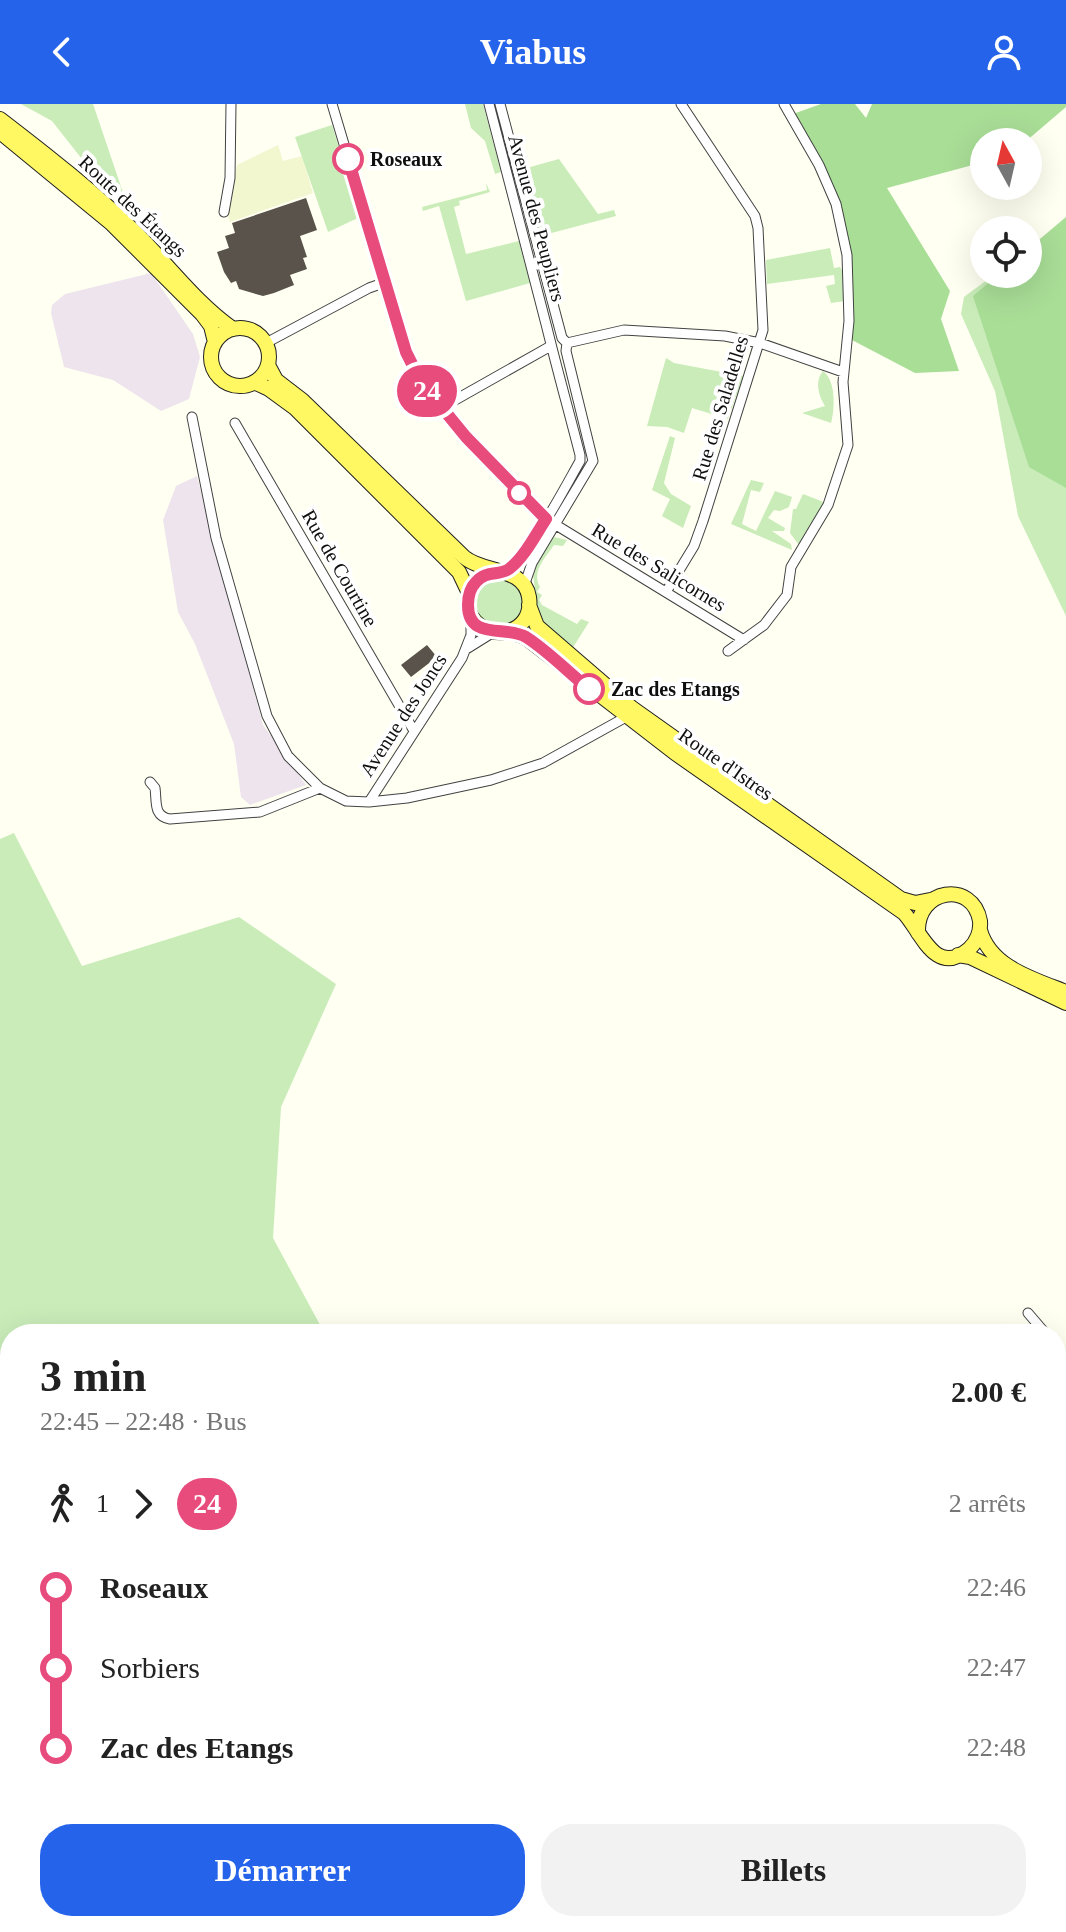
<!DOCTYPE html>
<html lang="fr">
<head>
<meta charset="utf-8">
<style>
	body { margin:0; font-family:"Times New Roman",serif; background:#f2f2f2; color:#222; height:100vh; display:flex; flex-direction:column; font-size:30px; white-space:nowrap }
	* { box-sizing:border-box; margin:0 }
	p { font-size:26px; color:#767676 }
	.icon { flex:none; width:44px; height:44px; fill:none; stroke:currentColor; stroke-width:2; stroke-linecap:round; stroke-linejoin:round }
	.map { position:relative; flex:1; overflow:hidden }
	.panel { position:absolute; left:0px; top:1220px; width:1066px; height:608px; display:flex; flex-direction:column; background:#fff; border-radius:32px 32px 0 0; box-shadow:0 8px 32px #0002 }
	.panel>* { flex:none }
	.badge { padding:0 16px; border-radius:26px; font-size:28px; line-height:52px }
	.needle { width:52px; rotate:352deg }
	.fabs { position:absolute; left:970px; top:24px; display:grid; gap:16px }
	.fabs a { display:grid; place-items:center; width:72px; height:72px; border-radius:50%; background:#fff; box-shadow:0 8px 32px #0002; font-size:40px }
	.map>.badge { position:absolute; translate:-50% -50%; box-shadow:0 0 0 4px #fff }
	.legs { display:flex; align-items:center; gap:12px; height:88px; padding:0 40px; font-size:26px }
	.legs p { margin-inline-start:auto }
	.overview { display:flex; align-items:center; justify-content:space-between; height:136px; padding:0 40px }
	h1 { font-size:44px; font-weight:700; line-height:60px }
	.action { display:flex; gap:16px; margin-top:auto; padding:16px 40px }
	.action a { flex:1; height:92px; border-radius:32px; background:#2563eb; color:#fff; font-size:32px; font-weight:700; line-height:92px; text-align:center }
	.action a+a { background:#f2f2f2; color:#222 }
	ul { padding:0 40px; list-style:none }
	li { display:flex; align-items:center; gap:28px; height:80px; font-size:30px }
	li i { display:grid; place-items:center; width:12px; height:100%; margin:0 10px; background:currentColor }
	li i::after { content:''; width:20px; height:20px; margin:-10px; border:6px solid; border-radius:50%; background:#fff }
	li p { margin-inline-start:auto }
	li:first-child i { background:linear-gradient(#0000 50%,currentColor 0) }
	li:last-child i { background:linear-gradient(currentColor 50%,#0000 0) }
	header { display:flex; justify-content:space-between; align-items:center; height:104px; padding:0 40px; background:#2563eb; color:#fff; font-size:36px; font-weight:700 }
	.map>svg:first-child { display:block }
</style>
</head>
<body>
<header><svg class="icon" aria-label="back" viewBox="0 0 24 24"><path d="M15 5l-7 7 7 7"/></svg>Viabus<svg class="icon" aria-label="person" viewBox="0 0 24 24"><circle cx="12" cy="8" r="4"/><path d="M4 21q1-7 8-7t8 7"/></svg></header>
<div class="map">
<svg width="1066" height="1828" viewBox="0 0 1066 1828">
	<rect width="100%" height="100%" fill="#fffff2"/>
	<path fill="#eee4ed" d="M151,169L193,230L200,253L189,295L161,307L113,276L64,263L51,209L52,201L65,190Z
		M197,372L263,621L306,681L250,701L241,693L234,640L195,540L178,508L163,416L176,382Z"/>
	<path fill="#f2f7d0" d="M278,41L283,57L302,52L313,89L230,118L228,112L237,61Z"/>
	<path fill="#c9ecb9" d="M21,0H93L134,121L52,17Z
		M465,0H483L501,68L495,70L485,37L471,24Z
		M332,21L360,113L328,128L295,33Z
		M559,55L598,110L614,106L616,112L540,132L523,65Z
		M486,79L490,88L459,97L460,101L454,103L466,150L519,137L530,179L466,197L439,102L423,107L422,103L487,86Z
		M1066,116V512L1018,412L995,287L961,210L964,193L995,170H1028V145Z
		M830,144L834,164L840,163L844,170L845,197L831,199L826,182L835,180L834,171L767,180L766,156Z
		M666,254L674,259L743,272L728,315L692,304L684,329L667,323L647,322Z
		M823,267C836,276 835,305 831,319L802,309L825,302C819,292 814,278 823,267Z
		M670,332L675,334L664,379L671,390L691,402L683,424L662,412L670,395L652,386Z
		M751,376L764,379L760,388L751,386L742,420L756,427L775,387L792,393L789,403L780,407L774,406L768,414L785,424L784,427H772L791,440L792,446L731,420Z
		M803,390L826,399L799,441L790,429L793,405H796Z
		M554,433L567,436L563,442L554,441C545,454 531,468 540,483L537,488L542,491L539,496L542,501L577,520L581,515L589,518L572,545L539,514L532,464Z
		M474 498a25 25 0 1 1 50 0a25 25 0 1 1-50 0Z
		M14,729L82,862L239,813L336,880L281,1003L273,1134L325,1230H10V1818H186V1828H0V735Z"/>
	<path fill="#a9de97" d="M821,0H855L866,14L872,0H1066V3L1025,38H984V58L887,84L950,187L941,215L959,267L915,269L852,236V167L842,106L793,10Z
		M1066,113V384L1029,363L973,192L999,170H1028V145Z"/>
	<path fill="#ddf3cb" d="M1066,1665V1814L1056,1812C1056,1795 1060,1776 1059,1760C1058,1730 1056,1700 1056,1669Z"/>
	<path fill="#59534b" d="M306,94L317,126L300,132L307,153L303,154L307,165L290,171L294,181L274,189L263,192L239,185L236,177L231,179L224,168L217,148L229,144L225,132L235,129L232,119Z
		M427,541L437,553L411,573L401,561Z"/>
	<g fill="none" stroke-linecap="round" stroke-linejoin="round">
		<g stroke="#424242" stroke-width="11">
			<path id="street" d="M332,0L406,248L421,278L449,314L546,415
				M489,0L547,224C557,265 569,308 580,351V357C564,385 529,453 504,468
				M500,0L562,234L567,239
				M224,108L230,74L231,0
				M266,239L369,184L386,178
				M567,239L624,226L725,232L760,239L843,268
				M441,304L549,243
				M192,313L216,434L267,612L288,652L320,684L346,697L369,698L407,694L491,676L543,659L626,613
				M235,319L414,627
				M556,421L744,536
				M524,482L532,459L593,357L566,247L567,239
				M666,488L694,442L703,417L763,226L758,124L755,112L681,0
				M468,544L492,529
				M728,547L764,521L787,491L791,463L828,401L848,341L843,278L849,217L847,151L836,100L819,61L784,0
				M150,678L155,684C157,698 153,712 170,715L260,708L320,684
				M369,698L462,554L471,531V514
				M1028,1209L1046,1230
				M1056,1258L1066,1308
				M1056,1377L1066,1351
				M1056,1448L1065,1453
				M1056,1505L1066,1503
				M1056,1601L1066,1606
				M1056,1642L1066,1645
				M1056,1663L1066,1658
				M0,1757H10"/>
		</g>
		<g stroke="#202020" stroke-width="16">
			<path id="primary" d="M0,15C47,51 94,88 137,130C168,161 197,200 233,225
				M0,28L111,119L202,210L211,222L215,238
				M211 253a29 29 0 1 1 58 0a29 29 0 1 1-58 0Z
				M268,261L276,276L302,296L464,453C484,470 524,462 529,493C535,532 483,542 468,506C467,486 475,472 495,467
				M254,278L269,285L295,304L459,468L469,489
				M529,501L537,522L632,604L901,795L915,799L930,796
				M508,527L525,533L675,649L904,809C921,827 935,874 969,845C977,838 981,827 980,817C973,776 916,784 918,829
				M980,826C990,863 1033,875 1066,888
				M958,851L970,853L1066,899"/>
		</g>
		<use href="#street" stroke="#fff" stroke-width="9"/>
		<use href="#primary" stroke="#fff862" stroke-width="14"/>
	</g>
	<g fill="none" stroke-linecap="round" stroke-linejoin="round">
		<g stroke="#fff" stroke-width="18">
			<path id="line-1" d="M348,55L406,248L421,278L466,333L546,415C536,430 524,454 509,465C499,472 486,466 476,478C470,484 468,492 468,501C468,537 506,521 526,533C548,547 568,568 589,585"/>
		</g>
		<use href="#line-1" stroke="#e74c7d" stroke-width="12"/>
	</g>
	<g fill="#fff" stroke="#e74c7d" stroke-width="4">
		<circle cx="348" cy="55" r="14"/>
		<circle cx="519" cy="389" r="10"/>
		<circle cx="589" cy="585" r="14"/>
	</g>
	<g text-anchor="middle" stroke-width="8" stroke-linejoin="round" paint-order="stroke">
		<g font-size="20" font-weight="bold" fill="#0f0f0f" stroke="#fff" text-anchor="start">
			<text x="370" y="62">Roseaux</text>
			<text x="611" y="592">Zac des Etangs</text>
		</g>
		<g font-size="20" fill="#0f0f0f" stroke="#fff">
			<text transform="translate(133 102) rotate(43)" y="7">Route des Étangs</text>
			<text transform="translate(537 114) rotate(75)" y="7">Avenue des Peupliers</text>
			<text transform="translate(720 304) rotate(-73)" y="7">Rue des Saladelles</text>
			<text transform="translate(659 463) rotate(31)" y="7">Rue des Salicornes</text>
			<text transform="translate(340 464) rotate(60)" y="7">Rue de Courtine</text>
			<text transform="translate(403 611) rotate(-57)" y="7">Avenue des Joncs</text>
			<text transform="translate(726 660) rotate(35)" y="7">Route d'Istres</text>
		</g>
	</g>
</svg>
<div class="fabs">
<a><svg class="needle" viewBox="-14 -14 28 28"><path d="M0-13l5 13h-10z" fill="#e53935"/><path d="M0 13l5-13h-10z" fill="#767676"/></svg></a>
<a><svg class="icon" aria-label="locate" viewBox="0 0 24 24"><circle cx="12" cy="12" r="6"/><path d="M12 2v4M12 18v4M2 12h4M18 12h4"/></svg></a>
</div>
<b class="badge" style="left:427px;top:287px;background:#e74c7d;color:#fff">24</b>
<section class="panel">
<div class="overview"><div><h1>3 min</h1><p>22:45 – 22:48 · Bus</p></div><b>2.00 €</b></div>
<div class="legs"><svg class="icon" aria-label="walk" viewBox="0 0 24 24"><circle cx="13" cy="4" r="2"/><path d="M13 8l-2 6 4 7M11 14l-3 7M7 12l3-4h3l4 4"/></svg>1<svg class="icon" aria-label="forward" viewBox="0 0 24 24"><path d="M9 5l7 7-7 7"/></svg><b class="badge" style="background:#e74c7d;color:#fff">24</b><p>2 arrêts</p></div>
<ul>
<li><i style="color:#e74c7d"></i><b>Roseaux</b><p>22:46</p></li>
<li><i style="color:#e74c7d"></i><span>Sorbiers</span><p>22:47</p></li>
<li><i style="color:#e74c7d"></i><b>Zac des Etangs</b><p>22:48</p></li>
</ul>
<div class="action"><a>Démarrer</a><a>Billets</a></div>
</section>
</div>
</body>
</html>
